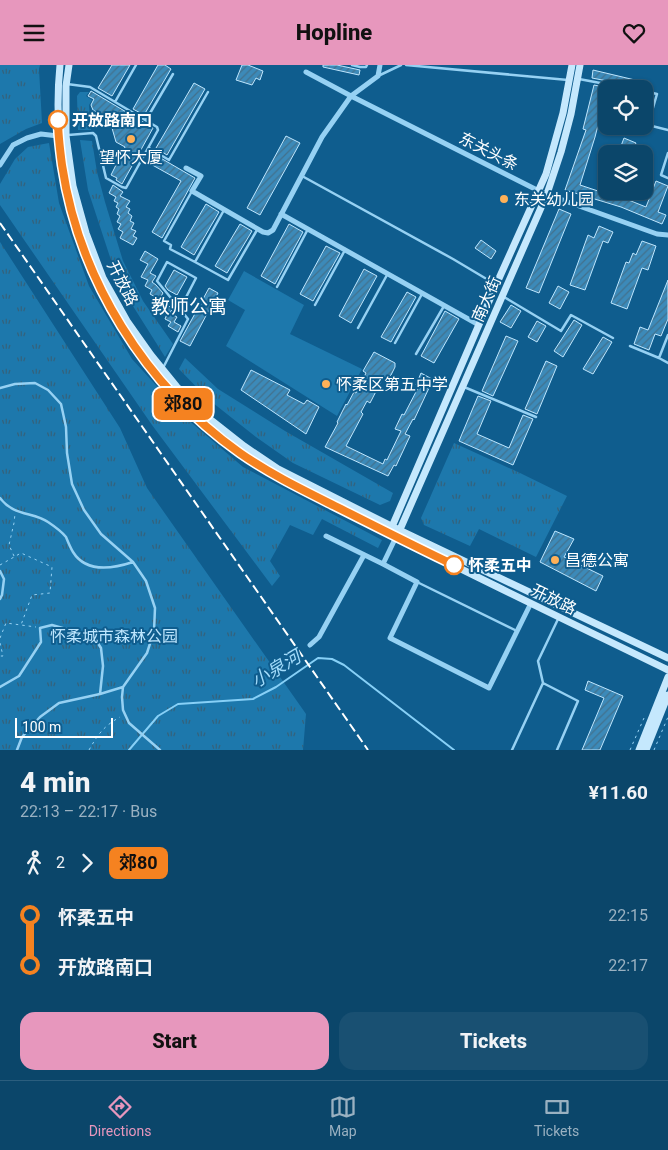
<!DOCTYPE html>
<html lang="en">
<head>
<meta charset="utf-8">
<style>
	body { margin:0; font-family:Roboto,"Noto Sans SC",sans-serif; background:#195072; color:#f1f3f6; height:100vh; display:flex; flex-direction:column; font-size:19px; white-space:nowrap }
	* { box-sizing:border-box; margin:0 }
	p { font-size:16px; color:#9ab1c1 }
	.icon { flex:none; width:28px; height:28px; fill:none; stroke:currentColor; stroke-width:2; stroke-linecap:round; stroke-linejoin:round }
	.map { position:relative; height:685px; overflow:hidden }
	.panel { display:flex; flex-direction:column; background:#0b466a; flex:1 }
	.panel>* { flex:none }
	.badge { padding:0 10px; border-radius:8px; font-size:18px; line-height:32px }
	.fabs { position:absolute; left:598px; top:15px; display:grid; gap:10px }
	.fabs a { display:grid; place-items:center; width:55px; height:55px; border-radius:10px; background:#0b466a; box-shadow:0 1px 4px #0004,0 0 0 1px #2b5e7e; font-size:25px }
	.scale { position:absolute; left:15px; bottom:12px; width:98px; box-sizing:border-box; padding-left:5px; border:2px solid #fff; border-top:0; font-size:14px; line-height:18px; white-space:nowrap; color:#fff; -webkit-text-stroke:4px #0f5d8e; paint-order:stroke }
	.map>.badge { position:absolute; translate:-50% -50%; box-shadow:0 0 0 2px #fff }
	.legs { display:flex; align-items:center; gap:8px; height:55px; padding:0 20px; font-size:16px }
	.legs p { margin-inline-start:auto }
	.overview { display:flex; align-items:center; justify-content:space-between; height:85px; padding:0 20px }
	h1 { font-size:28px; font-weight:800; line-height:38px }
	.action { display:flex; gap:10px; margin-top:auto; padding:10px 20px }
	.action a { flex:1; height:58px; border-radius:15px; background:#e797bd; color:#111; font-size:20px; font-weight:800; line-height:58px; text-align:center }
	.action a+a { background:#195072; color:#f1f3f6 }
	ul { padding:0 20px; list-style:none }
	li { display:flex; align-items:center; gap:18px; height:50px; font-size:19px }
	li i { display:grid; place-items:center; width:8px; height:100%; margin:0 6px; background:currentColor }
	li i::after { content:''; width:12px; height:12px; margin:-6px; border:4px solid; border-radius:50%; background:#0b466a }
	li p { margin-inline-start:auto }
	li:first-child i { background:linear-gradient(#0000 50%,currentColor 0) }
	li:last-child i { background:linear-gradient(currentColor 50%,#0000 0) }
	header { display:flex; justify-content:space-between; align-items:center; height:65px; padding:0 20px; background:#e797bd; color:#111; font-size:22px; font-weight:800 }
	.menu { display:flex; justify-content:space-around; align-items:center; height:70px; border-top:1px solid #2b5e7e; background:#0b466a; font-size:14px; color:#9ab1c1 }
	.menu a { display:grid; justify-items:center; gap:2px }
	.menu .on { color:#e797bd }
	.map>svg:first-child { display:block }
</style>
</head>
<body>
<header><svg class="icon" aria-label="menu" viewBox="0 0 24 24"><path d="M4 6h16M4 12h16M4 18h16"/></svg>Hopline<svg class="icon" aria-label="heart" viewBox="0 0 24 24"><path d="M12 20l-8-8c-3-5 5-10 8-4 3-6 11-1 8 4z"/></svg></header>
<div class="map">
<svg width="668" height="685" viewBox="0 0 668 685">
	<defs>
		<pattern id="grass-tufts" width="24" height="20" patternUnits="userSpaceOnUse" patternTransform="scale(1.25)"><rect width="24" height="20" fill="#1d78ac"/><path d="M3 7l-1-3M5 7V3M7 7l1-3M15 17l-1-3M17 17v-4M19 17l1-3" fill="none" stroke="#34627c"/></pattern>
		<pattern id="building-hatch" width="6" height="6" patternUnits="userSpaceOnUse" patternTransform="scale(1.25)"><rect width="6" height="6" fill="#3c8ab9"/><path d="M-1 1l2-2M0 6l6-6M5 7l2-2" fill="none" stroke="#42718d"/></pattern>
	</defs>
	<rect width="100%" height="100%" fill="#0f5d8e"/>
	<path fill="url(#grass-tufts)" d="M0,0H40L39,4L42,58L26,64L0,79Z
		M80,27H89L86,31L92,35L89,40L91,65H78L77,31Z
		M80,75L92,76L97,107L105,137L123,196L143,236L173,279L165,292L126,230L110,192L88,125Z
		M49,78L59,138L89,221L132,294L186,353L243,402L382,475L378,483L322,454L313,470L290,460L270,496L280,511L272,521L152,360L0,140V119L15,94L28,82Z
		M0,177L120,363L147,423L306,649L303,685H0Z
		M185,293L218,324L285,366L393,428L390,436L380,440L293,398L256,372L208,334L179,304Z
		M454,378L518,407L567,431L536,492L479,464L470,481L424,460L421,453Z"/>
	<path fill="#1d78ac" d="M244,206L304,240L290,269L362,304L337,351L226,281L245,245L228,235Z"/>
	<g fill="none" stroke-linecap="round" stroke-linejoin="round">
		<path stroke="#87d0f7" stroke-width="2" d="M129,685L158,651L178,639L253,634L276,622L318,593L332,594L344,600L454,685"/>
	</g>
	<path fill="url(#building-hatch)" stroke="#bee6fe" d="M112,0H130L112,31L98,23Z
		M158,0H165L171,4L144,50L133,44Z
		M242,0H248L263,6L260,15L256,13L252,20L236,15Z
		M323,0H337L360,5L359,10L323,2Z
		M593,5L635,15L633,21L592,13Z
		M194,18L205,24L167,90L156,83Z
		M594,20L608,23L606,24V29L595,72L580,120L598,126H617L616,130L646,142L656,116L668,121L658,147L666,150L662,159L621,142L565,125L586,65L583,64Z
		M91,26L153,63L122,119L116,115L117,113L111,110L125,82L116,77L112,63V56L93,45L91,40L94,34L88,31Z
		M286,71L300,78L260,150L247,143Z
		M624,73L636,78L631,89H618Z
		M152,88L195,113L162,173L152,167L181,116L147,97Z
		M113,120L123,127L120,131L130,136L126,142L130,144L128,148L132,151L130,156L134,158L131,164L136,166L133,171L137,173L133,180L120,173L123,167L118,164L121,159L117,157L120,151L117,149L119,144L116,142L118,138L114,136L116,132L109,128Z
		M206,139L219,147L194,190L181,182Z
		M559,144L571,149L539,228L526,223Z
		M240,159L252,166L227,208L215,201Z
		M289,159L303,167L275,219L261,211Z
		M599,161L613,167L608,178L603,176L585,225L570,220L588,170L594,173Z
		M481,175L496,186L491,194L475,183Z
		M642,176L656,181L648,205L642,203L627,244L611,238L626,197L629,198L633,188L636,190Z
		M326,181L340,188L313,236L300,229Z
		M145,186L158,194L150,208L156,211L152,217L156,220L163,228L160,233L168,237L166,240L173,243L170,248L177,252L174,257L181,261L178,267L168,261L171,257L165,254L167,249L159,244L161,241L155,238L157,233L150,229L152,225L145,221L148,215L141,212L148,199L140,195Z
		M364,204L377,211L351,258L339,251Z
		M174,205L187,212L177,230L168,225L165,221Z
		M668,215V254L661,271L655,269L649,285L634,279L640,262L648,265Z
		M558,221L569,227L560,244L549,238Z
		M209,223L218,228L190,281L180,276Z
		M407,227L416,232L391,277L381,272Z
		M511,240L521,246L511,263L500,257Z
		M445,246L459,254L434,298L421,291Z
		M574,255L582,260L563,292L554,286Z
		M537,256L546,261L537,277L528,272Z
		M506,271L518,276L493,331L482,326Z
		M603,272L612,277L593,309L583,304Z
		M374,287L395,298V302L391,310L387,313L384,311L370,338L367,336L361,347L363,349L346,381L383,399L385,394L387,395L401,366L395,364L402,349L404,350L419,321L416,320L421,308L432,314L427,323H429L414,355L413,354L405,369L410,371L396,401L394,400L388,411L325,382L338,358L337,357L346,339L347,340L354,327L356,328L366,308L363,306Z
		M546,296L557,301L537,349L525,344Z
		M251,305L290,325L287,330L304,339L307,335L319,342L306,369L241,325Z
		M478,331L491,336L477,369L509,383L523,350L533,354L513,400L459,376Z
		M555,466L574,474L564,492L603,511L596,526L540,497Z
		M588,616L623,631L600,685H582L604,633L585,625Z"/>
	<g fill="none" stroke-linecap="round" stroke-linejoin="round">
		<path stroke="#96d1f3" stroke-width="1" stroke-dasharray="2.5 4" stroke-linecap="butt" d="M14,491L9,480L14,458L15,449
			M0,500L21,488L52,502L50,528L32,530L21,560
			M0,573L6,558L36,562
			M0,578L3,591H0
			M89,685C98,669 104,661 120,652
			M630,685L644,653
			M654,685L668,652"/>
		<path stroke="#96d1f3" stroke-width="2.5" d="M352,0L360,2H366L367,0
			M406,0L568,15
			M378,11L401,0
			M579,14L632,24
			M67,19L90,22L157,62L158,65L126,123L122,122L106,113L96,71L93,68L68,70
			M644,26L657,29L648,60L668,65
			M115,37L136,0
			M146,55L173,9
			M149,83L169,95L208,27
			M668,88L661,110L668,113
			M302,111L453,194L495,219
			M192,126L164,176L171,180L170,184L195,197L224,145
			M195,197L228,215L257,165
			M277,222L308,164
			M504,232L561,266L571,250L613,273
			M315,240L345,185
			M358,263L387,210
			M395,278L422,229
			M630,281L659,293L668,298
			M416,289L444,241
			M659,293L668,270
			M163,303L188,254L180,244L196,213L167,197L157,216L180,244
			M464,322L536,352
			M0,323L15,319L35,318L48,325L61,339L66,362L67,388L72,419L84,445L101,469L133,497L146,516L155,543L154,566L147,588L123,622L122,632L123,645L129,658L160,685
			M0,433C13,451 34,447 48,457C54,461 62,467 66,472C68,477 70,482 73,487C86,508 112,504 133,497
			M0,506L4,514L2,530L0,534
			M417,517L517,566
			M543,618L538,596L559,552
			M0,622L19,611L41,577L40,563L52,560L94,572L101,583L103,601L100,629
			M17,685L22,672L40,652L59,638L100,629L123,622
			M512,685L543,618L578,636L557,685"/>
		<path stroke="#96d1f3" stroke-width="5" d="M306,7L351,31L539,126L568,137L657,169L668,170
			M0,100L13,80L27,73L41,69L58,71
			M186,103L201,111L192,126L263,167L268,168L273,165L322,72L351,31L378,11L380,0
			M281,149L479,260
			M326,471L383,499
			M396,472L383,499L417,517L390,573L489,623L531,538
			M310,580L319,572L364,490"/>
		<path stroke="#c5e8fd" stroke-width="7" d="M60,0C45,151 117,300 240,388C268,408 298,423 329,438C364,456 398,473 433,490C511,529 590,567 668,605
			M69,0L66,21V71L73,121L86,168L103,213L127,256L151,290L177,322L211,355L244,381L278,404L399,465L668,593
			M391,464L496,220L546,109L563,48L572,0
			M398,469L547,129L561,87L571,49L580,0
			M639,685L668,612
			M646,685L668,630"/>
		<path stroke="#fff" stroke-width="2" stroke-dasharray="9 4" stroke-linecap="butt" d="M0,158L368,685"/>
	</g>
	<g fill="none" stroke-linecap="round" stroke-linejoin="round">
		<g stroke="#fff" stroke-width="11">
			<path id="line-1" d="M58,55C58,70 60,85 62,100C79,214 145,321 240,388C270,409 303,425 335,441C375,461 414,481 454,500"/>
		</g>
		<use href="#line-1" stroke="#f58220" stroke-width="8"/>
	</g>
	<g fill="#fff" stroke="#f58220" stroke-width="2.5">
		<circle cx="58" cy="55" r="9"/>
		<circle cx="454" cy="500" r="9"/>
	</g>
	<g fill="#ffb158" stroke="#0f5d8e" stroke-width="2">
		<circle cx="131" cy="74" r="5"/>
		<circle cx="504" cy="134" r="5"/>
		<circle cx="326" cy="319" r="5"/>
		<circle cx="555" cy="495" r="5"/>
	</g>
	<g text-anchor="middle" stroke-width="4" stroke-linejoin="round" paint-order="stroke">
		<g font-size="16" font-weight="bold" fill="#fff" stroke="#0f5d8e" text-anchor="start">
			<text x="72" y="61">开放路南口</text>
			<text x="468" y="506">怀柔五中</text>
		</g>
		<g font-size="16" fill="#fff" stroke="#0f5d8e">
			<text transform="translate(489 86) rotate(27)" y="6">东关头条</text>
			<text transform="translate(123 218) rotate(63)" y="6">开放路</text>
			<text transform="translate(486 234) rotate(-66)" y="6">南大街</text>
			<text transform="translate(554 534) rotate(26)" y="6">开放路</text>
		</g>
		<g font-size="16" fill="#fff" stroke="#0f5d8e" text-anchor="start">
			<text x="131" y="98" text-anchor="middle">望怀大厦</text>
			<text x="514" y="140">东关幼儿园</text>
			<text x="336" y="325">怀柔区第五中学</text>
			<text x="565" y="501">昌德公寓</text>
		</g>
		<g font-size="16" fill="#bee6fe" stroke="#0f5d8e">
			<text x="114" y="577">怀柔城市森林公园</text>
		</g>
		<g font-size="18" font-style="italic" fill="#a2dbfa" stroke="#0f5d8e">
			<text transform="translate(276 604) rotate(-31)" y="6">小泉河</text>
		</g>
		<g font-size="19" fill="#fff" stroke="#0f5d8e">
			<text x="189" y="248">教师公寓</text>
		</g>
	</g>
</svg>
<div class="fabs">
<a><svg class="icon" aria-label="locate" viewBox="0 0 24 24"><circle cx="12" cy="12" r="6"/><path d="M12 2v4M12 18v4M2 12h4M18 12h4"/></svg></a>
<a><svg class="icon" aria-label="layers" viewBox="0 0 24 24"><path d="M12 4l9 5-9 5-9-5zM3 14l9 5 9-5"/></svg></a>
</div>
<div class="scale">100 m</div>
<b class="badge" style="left:183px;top:339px;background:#f58220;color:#111">郊80</b>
</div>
<section class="panel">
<div class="overview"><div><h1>4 min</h1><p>22:13 – 22:17 · Bus</p></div><b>¥11.60</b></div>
<div class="legs"><svg class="icon" aria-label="walk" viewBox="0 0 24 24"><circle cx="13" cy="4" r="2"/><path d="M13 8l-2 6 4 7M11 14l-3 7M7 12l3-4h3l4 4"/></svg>2<svg class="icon" aria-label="forward" viewBox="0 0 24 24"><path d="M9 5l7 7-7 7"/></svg><b class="badge" style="background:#f58220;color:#111">郊80</b></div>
<ul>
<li><i style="color:#f58220"></i><b>怀柔五中</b><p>22:15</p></li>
<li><i style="color:#f58220"></i><b>开放路南口</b><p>22:17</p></li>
</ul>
<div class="action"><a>Start</a><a>Tickets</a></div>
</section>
<nav class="menu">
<a class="on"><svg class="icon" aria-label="directions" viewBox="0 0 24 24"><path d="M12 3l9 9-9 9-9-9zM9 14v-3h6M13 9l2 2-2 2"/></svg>Directions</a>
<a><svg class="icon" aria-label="map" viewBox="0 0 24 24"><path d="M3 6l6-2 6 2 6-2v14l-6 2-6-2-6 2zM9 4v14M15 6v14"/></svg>Map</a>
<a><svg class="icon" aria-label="tickets" viewBox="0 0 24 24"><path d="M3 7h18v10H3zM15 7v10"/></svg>Tickets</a>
</nav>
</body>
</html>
